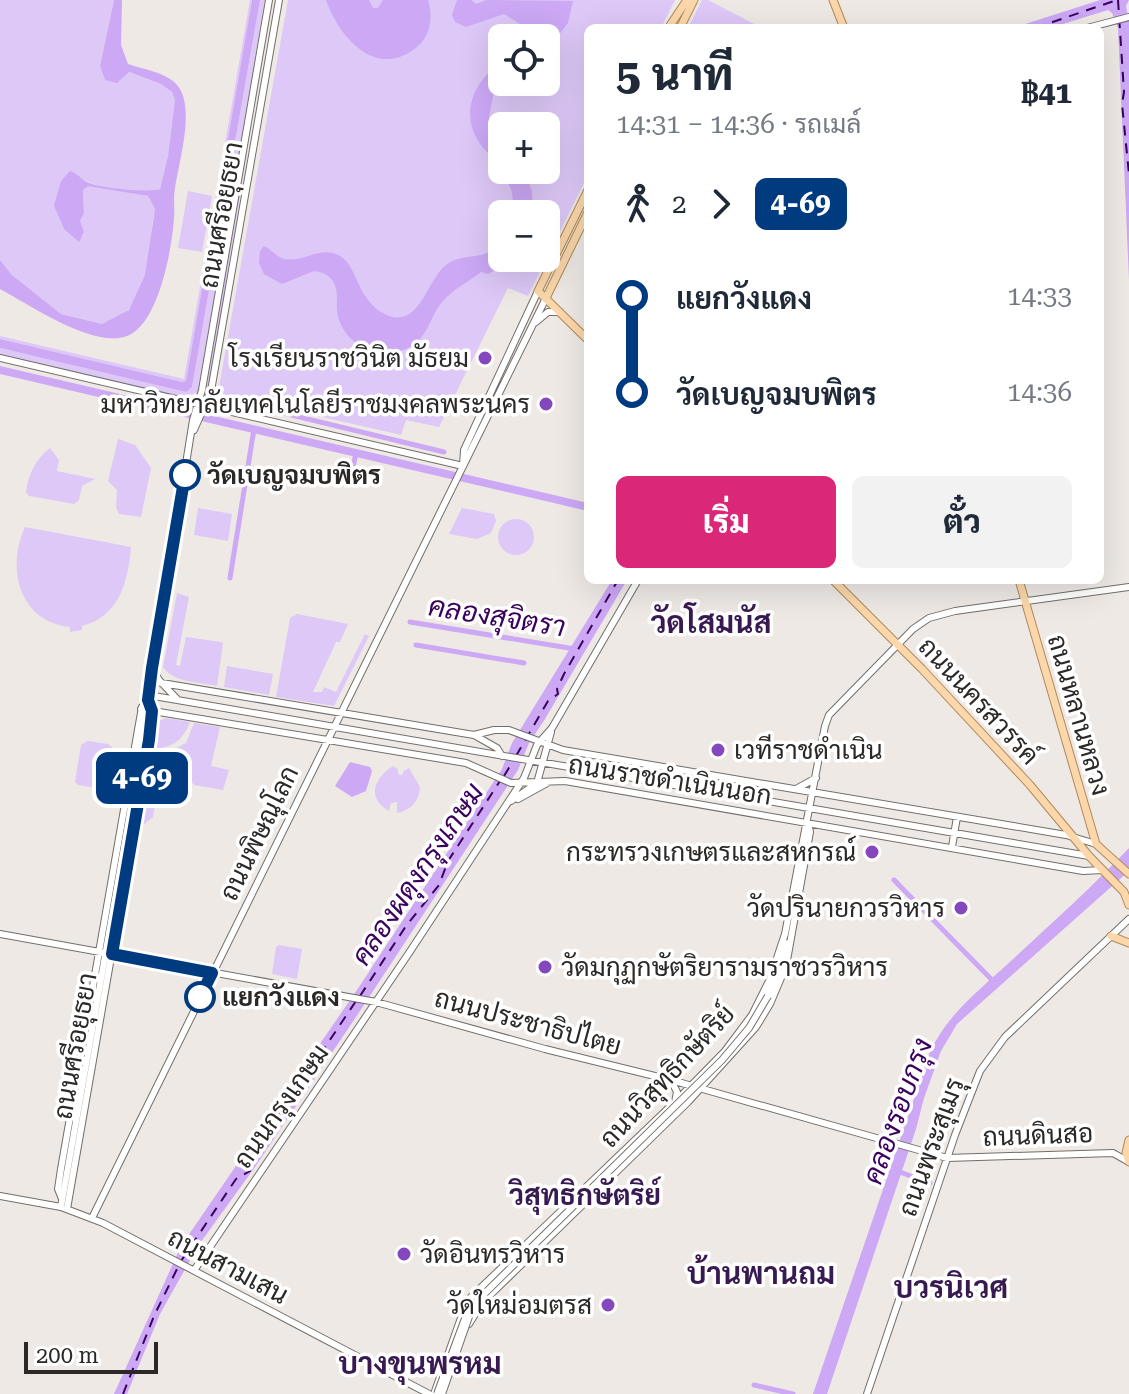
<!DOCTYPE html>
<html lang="th">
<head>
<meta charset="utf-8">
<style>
	body { margin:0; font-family:"Roboto Serif",Sarabun,serif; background:#f2f2f3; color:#1f2937; height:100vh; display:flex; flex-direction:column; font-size:30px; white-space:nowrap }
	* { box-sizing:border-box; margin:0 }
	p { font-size:26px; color:#747a83 }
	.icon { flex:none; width:44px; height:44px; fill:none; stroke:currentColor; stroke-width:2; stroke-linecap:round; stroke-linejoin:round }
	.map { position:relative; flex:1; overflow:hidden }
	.side { position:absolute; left:584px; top:24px; width:520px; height:560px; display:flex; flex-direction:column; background:#fff; border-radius:12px; box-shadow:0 8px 32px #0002 }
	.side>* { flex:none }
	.badge { padding:0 16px; border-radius:12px; font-size:28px; line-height:52px }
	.buttons { position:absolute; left:488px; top:24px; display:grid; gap:16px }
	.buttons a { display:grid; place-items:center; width:72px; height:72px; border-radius:12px; background:#fff; box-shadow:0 8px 32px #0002; font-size:40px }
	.scale { position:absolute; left:24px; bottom:20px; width:134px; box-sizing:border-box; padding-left:8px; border:4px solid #2b2927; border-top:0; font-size:22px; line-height:28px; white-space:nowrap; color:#2b2927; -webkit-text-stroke:6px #fff; paint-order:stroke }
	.map>.badge { position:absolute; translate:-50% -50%; box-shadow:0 0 0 4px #fff }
	.legs { display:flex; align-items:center; gap:12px; height:88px; padding:0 32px; font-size:26px }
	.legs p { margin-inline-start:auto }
	.headline { display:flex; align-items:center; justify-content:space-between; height:136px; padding:0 32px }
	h1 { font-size:44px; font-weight:800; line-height:60px }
	.cta { display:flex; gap:16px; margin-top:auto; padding:16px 32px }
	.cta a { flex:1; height:92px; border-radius:12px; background:#db2777; color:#fff; font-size:32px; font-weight:800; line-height:92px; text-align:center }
	.cta a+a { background:#f2f2f3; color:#1f2937 }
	ul { padding:0 32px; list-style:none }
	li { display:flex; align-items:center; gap:28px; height:96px; font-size:30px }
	li i { display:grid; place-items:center; width:12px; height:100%; margin:0 10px; background:currentColor }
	li i::after { content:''; width:20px; height:20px; margin:-10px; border:6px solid; border-radius:50%; background:#fff }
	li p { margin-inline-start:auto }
	li:first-child i { background:linear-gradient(#0000 50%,currentColor 0) }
	li:last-child i { background:linear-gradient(currentColor 50%,#0000 0) }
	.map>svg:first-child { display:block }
</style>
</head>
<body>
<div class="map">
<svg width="1129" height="1394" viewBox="0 0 1129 1394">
	<rect width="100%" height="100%" fill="#eee9e5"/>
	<path fill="#ddc8f7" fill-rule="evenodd" d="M0,0H114L100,66L105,80L128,72L161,84L172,92L175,100L168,156L160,189C146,194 97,188 84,180L54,206L64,229L84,236L80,221L84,213L83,189L88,185L148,196L155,209C148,240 153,283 130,308C124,315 111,320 102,324L61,314L12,275L0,260Z
		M250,0H252L186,381L182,382L0,339V336L184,379Z
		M260,0H265L198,392L184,397L0,354V348L186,392L192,387Z
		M288,0H675L661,28H588V175L528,296L508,288L439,427L406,420L401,435L218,393ZM502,38H546V82H502ZM502,126H546V170H502ZM502,214H546V258H502Z
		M702,0H708L762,28H688Z
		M247,153L209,387L205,397L245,154Z
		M188,191L212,196L202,252L178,248Z
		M118,439L135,445L151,468L141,517L119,514L116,507L117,490L108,481Z
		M50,448L59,460L57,471L95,479L82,486L79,500L74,504L29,496L26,492C28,474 36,459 50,448Z
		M198,508L232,514L228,541L194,535Z
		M462,508L494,514L496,521L491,533L477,539L449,534Z
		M498 537a18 18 0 1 1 36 0a18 18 0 1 1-36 0Z
		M25,527L131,547C128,581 120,616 82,626V630L70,632V627C19,622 6,568 25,527Z
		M177,593L189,597L176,665L180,666L186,637L221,642L223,643L217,686C199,682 174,683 163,667Z
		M297,614L348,624L340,642H336L313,692H322L324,687L336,692L365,634L369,636L334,706L276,697L290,618Z
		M227,666L273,674L269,695L224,687Z
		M166,718L190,722C183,740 172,749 152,748L157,722Z
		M194,723L220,727L211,766L229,770L223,790L194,785L185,773L154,768L149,796L156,798L153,817L143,825H139L151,754L166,753L186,743Z
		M88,741L108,744L112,747L103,789L78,785L75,782L81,745Z
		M393,766L398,769V774L402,775L404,771L409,768L420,787C419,802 411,810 397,813V802L391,803L389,811C366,798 374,778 393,766Z
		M279,945L302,949L297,979L272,974L276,947Z"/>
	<path fill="#cca8f5" d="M114,0H122L121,45L128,64C145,70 173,73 181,91C193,115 179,162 175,188C173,198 175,208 174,218C172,249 158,329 124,337C89,346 30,305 0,289V260L12,275L61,314L102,324L129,310L145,275L155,209L148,196L88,186L83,190L84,213L80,221L84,232L79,242L64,229L54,206L61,181L70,171C78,174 79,177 85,181C95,188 149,193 160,189L168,156L175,100L172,92L161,84L129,72L117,83L105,80L100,66Z
		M252,0H260L192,387L186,392L0,348V339L182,382L186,381Z
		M326,0H369L373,8H378L383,0H428C433,16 431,35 418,46C377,81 340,39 326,0Z
		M457,0H471L476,4L486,0L573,1L568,23L546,51V38H523V26L504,14L466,27L455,22L452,15Z
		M1100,0H1129L1126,6L1129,21V280L1118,28L1112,13L1108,10L1050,28H1013Z
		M502,61V81L494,91L489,117L491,127L502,144V167C496,159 486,153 480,144C459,113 474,81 502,61Z
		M503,170H523L532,191L533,214H514L512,192Z
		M502,244C502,255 495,260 495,270L488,274L481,272C468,282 452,290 442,302C430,317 428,337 410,347C382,362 349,348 339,320C334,307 340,295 334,283C330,275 323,272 314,271L282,284L264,274L259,263L260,251L264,246C271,249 276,257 284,259C303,263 320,246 338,255C358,265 355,295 381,312C419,335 426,280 446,265C462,252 482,262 502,244Z
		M0,366L588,503V511L0,374Z
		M612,580H627L545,719L529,743L518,770L358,1014L255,1167L198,1246L160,1314L127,1394H114L181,1246L359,987L502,769L512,743Z
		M350,762L370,767L372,771L366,791L352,797L335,786Z
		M1129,848V871L957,1024L941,1051L924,1098L916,1129L827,1394H813L930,1052C948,1013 981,989 1012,960C1052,923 1092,887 1129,848Z"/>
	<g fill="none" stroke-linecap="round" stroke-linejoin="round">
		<path stroke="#cca8f5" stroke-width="5" d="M217,397L444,452
			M352,472L356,453
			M230,578L254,429
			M410,622L575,649
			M416,645L524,663
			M894,880L994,982
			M897,1171L930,1183
			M754,1385L793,1394"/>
		<path stroke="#3b015f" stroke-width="2" stroke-dasharray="10 8" stroke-linecap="butt" d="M1118,0L1124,92L1122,104L1129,174
			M1035,28L1117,0
			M516,756L548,701L558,694L557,689L564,674L618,580
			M504,776L513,761
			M360,996L406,926L439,885L448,861L500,781
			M181,1261L236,1179L250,1171L252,1156L356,1001
			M123,1394L154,1316L178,1267"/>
		<g stroke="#726e6a" stroke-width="8">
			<path id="secondary" d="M1087,28L1129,17
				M536,322L548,312H560
				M0,358L463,466
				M194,430L211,391L279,0
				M463,466L464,450L538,291
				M152,668L159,680L177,699
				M150,681L474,735L494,730H509L563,750L1066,835L1096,844
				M148,695L1089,856
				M141,709L466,763L511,783L565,781L1083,871L1102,870
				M474,735L497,748L502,756
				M796,789L816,778
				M518,799L547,783
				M511,801L537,783L551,732
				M952,847L957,817
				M0,934L376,1002L545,1049L671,1080L947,1158L1113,1153L1129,1162
				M768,996L788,943
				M671,1080L677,1092L675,1102
				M0,1196L61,1207L103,1223L429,1394
				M62,1199L58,1189L61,1169L142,707
				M61,1207L128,825L193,420L202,390L269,0
				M67,1209L149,740L151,708
				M92,1218L546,298
				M195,1269L409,953L524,778L537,745L552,728L638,580
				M469,1324L482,1303L688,1102L756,1027L770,1004L786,966L810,832L808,823
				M434,1394L467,1301L675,1102L725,1051L752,1015L770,979L785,934L825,726L829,715L913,629L929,618L955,611L1129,587
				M867,1394L955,1135L980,1071L1005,1037L1129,919"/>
		</g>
		<g stroke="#b08958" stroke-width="9">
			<path id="primary" d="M833,0L844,28
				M669,27L687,0
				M680,28L694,0
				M588,190L538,291L588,340
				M546,298L588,212
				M833,580L922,669L1030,785L1089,856L1124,892L1129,905
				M1019,580L1096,844L1129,874
				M1111,936L1129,943
				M1129,1140L1126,1153L1129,1162"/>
		</g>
		<use href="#secondary" stroke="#fff" stroke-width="6"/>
		<use href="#primary" stroke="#fbd7ab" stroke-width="7"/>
		<g stroke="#726e6a" stroke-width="8" stroke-linecap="butt">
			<path id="secondary-bridge" d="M437,1394L470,1305
				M442,1394L471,1311L481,1297L722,1060L749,1028L768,996"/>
		</g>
		<use href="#secondary-bridge" stroke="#fff" stroke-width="6"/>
	</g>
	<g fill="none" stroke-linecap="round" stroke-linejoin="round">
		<g stroke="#fff" stroke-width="18">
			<path id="line-1" d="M185,475L152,668L148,700L152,711L149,740L112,954L212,973L200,997"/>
		</g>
		<use href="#line-1" stroke="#003b80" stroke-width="12"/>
	</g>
	<g fill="#8547bd" stroke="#fff" stroke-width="3">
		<circle cx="485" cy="358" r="8"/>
		<circle cx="546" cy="404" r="8"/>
		<circle cx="718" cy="750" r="8"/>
		<circle cx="872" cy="852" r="8"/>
		<circle cx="961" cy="908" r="8"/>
		<circle cx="545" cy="967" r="8"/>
		<circle cx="404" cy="1254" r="8"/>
		<circle cx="608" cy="1305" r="8"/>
	</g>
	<g fill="#fff" stroke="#003b80" stroke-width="4">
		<circle cx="185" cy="475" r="14"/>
		<circle cx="200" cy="997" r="14"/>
	</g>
	<g text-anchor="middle" stroke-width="7" stroke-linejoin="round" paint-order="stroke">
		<g font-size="26" fill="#2b2927" stroke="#fff">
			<text transform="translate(221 215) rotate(-80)" y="9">ถนนศรีอยุธยา</text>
			<text transform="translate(979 701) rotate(47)" y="9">ถนนนครสวรรค์</text>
			<text transform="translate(1079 715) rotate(74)" y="9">ถนนหลานหลวง</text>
			<text transform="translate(670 780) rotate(9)" y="9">ถนนราชดำเนินนอก</text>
			<text transform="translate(259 833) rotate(-64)" y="9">ถนนพิษณุโลก</text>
			<text transform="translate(528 1022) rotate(15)" y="9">ถนนประชาธิปไตย</text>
			<text transform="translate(75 1046) rotate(-80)" y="9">ถนนศรีอยุธยา</text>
			<text transform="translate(667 1076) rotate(-47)" y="9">ถนนวิสุทธิกษัตริย์</text>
			<text transform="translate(281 1106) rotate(-55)" y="9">ถนนกรุงเกษม</text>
			<text transform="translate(1038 1135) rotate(-2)" y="9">ถนนดินสอ</text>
			<text transform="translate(931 1147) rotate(-70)" y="9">ถนนพระสุเมรุ</text>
			<text transform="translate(228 1266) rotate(28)" y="9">ถนนสามเสน</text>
		</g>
		<g font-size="26" fill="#2b2927" stroke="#fff" text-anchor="end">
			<text x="469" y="367">โรงเรียนราชวินิต มัธยม</text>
			<text x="530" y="413">มหาวิทยาลัยเทคโนโลยีราชมงคลพระนคร</text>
			<text x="734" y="759" text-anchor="start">เวทีราชดำเนิน</text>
			<text x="856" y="861">กระทรวงเกษตรและสหกรณ์</text>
			<text x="945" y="917">วัดปรินายกวรวิหาร</text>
			<text x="561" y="976" text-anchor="start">วัดมกุฏกษัตริยารามราชวรวิหาร</text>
			<text x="420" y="1263" text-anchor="start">วัดอินทรวิหาร</text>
			<text x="592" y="1314">วัดใหม่อมตรส</text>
		</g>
		<g font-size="26" font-weight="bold" fill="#2b2927" stroke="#fff" text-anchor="start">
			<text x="207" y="484">วัดเบญจมบพิตร</text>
			<text x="222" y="1006">แยกวังแดง</text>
		</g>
		<g font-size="28" font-style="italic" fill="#3b015f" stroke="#fff">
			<text transform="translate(497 616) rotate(9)" y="10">คลองสุจิตรา</text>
			<text transform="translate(417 874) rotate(-56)" y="10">คลองผดุงกรุงเกษม</text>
			<text transform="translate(897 1111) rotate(-70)" y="10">คลองรอบกรุง</text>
		</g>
		<g font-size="28" font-weight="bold" fill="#381a52" stroke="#fff">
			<text x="585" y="1205">วิสุทธิกษัตริย์</text>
		</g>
		<g font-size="30" font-weight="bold" fill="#381a52" stroke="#fff">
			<text x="711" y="633">วัดโสมนัส</text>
			<text x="761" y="1284">บ้านพานถม</text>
			<text x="951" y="1298">บวรนิเวศ</text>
			<text x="420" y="1374">บางขุนพรหม</text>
		</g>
	</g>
</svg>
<div class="buttons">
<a><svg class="icon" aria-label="locate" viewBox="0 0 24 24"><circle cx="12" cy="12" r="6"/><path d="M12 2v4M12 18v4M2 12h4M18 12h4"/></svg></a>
<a>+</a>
<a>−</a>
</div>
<div class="scale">200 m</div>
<b class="badge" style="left:142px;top:778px;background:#003b80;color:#fff">4-69</b>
<section class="side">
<div class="headline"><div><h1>5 นาที</h1><p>14:31 – 14:36 · รถเมล์</p></div><b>฿41</b></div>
<div class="legs"><svg class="icon" aria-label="walk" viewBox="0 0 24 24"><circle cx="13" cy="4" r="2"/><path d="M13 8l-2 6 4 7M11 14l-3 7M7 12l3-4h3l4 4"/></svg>2<svg class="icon" aria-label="forward" viewBox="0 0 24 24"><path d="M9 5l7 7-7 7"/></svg><b class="badge" style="background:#003b80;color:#fff">4-69</b></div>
<ul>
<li><i style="color:#003b80"></i><b>แยกวังแดง</b><p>14:33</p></li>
<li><i style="color:#003b80"></i><b>วัดเบญจมบพิตร</b><p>14:36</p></li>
</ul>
<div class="cta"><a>เริ่ม</a><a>ตั๋ว</a></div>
</section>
</div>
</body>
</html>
